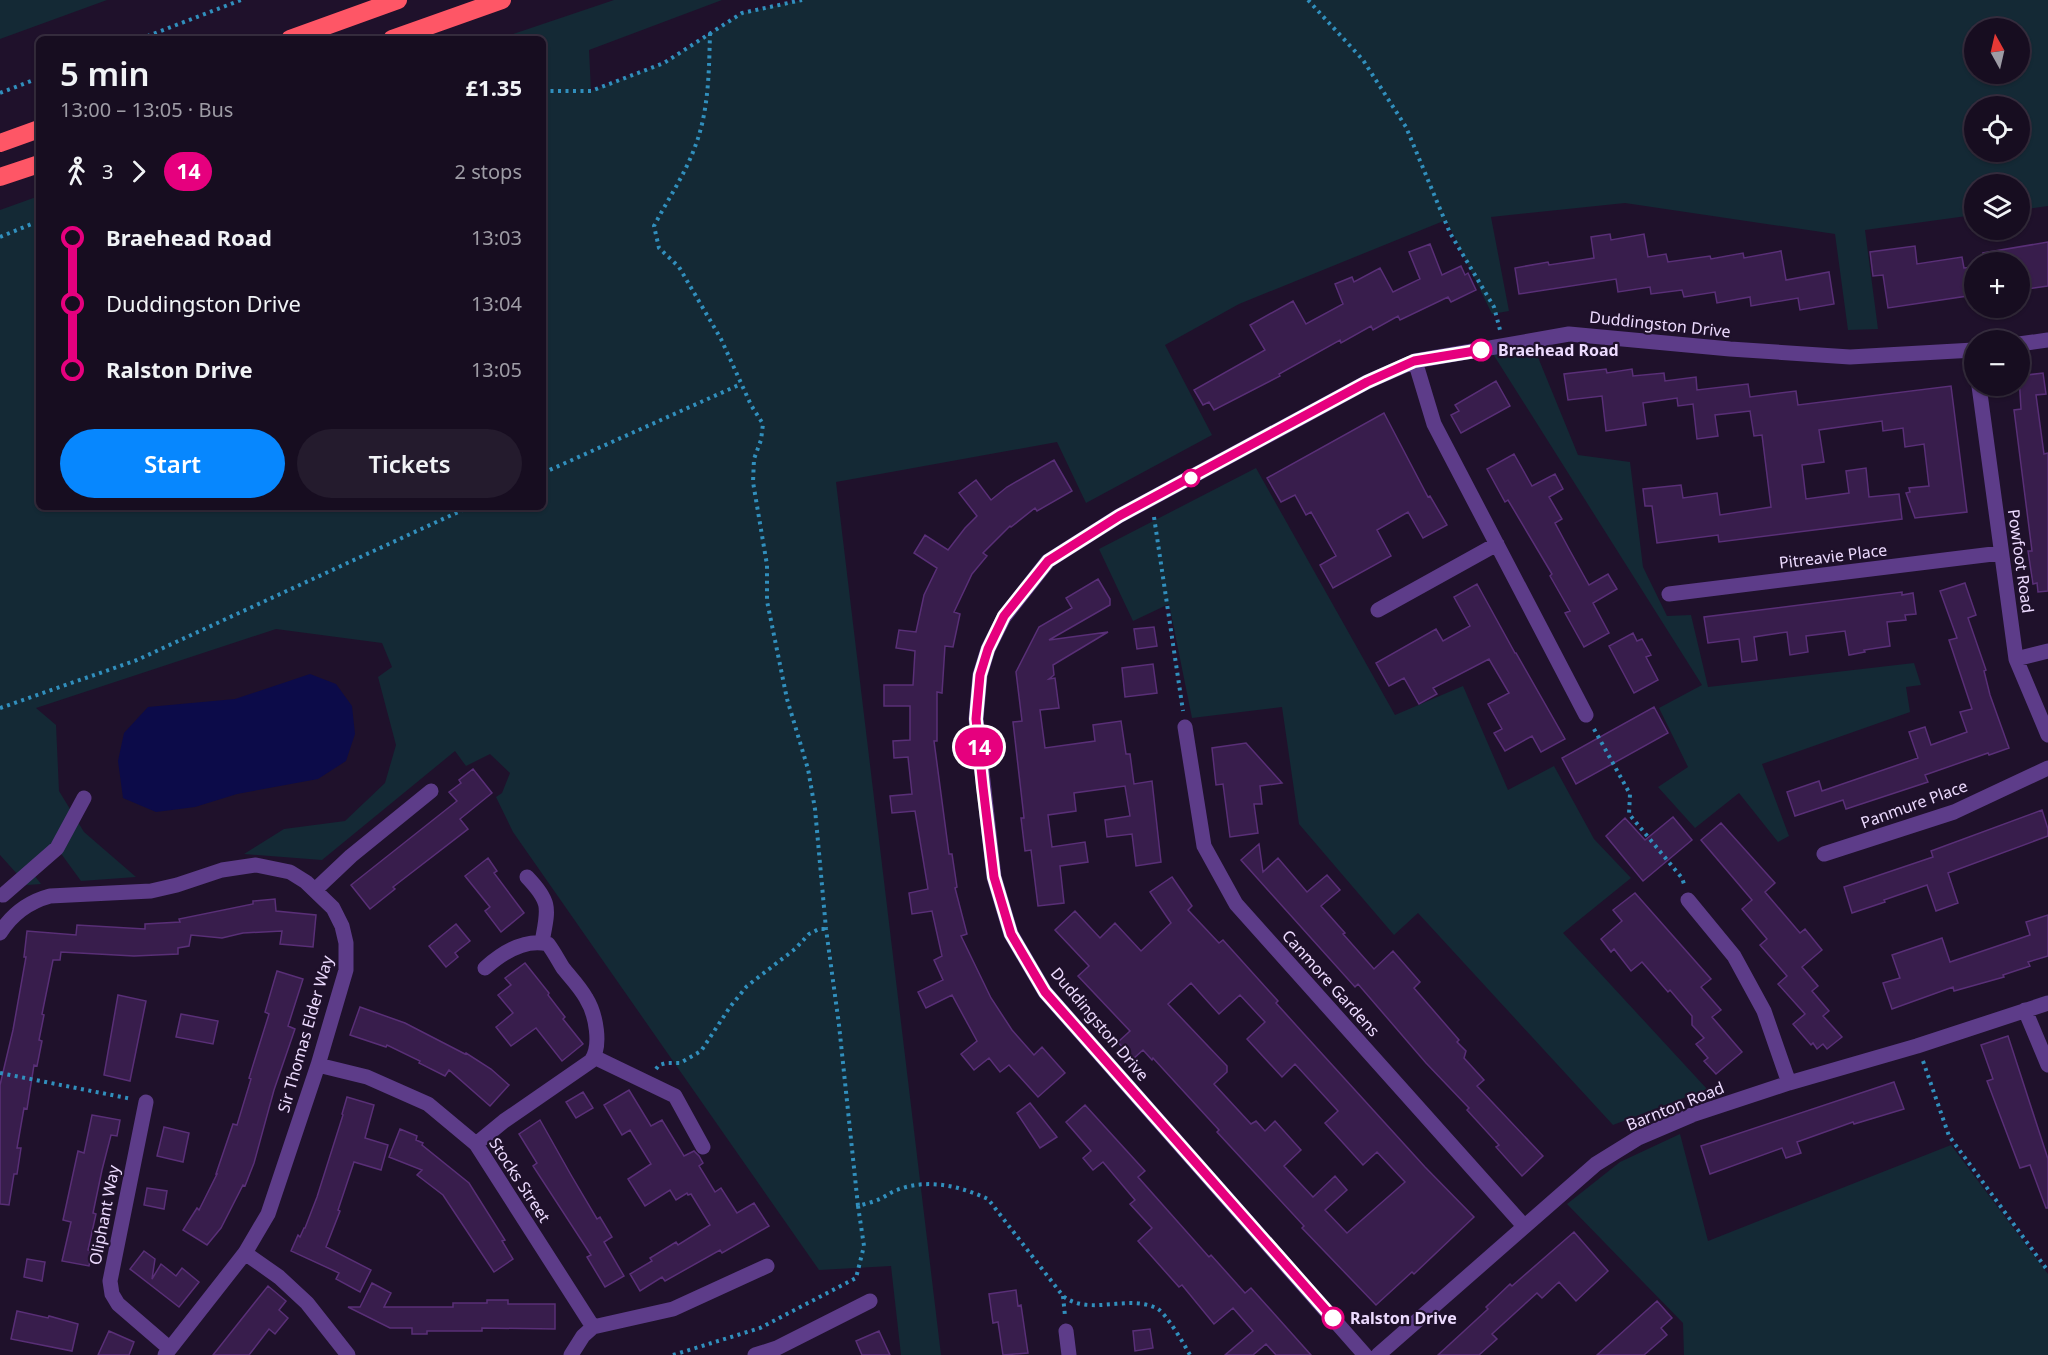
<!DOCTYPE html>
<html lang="en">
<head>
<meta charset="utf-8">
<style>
	body { margin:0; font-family:"Noto Sans",sans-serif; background:#241b2d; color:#f1f3f6; height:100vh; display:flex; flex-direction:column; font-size:22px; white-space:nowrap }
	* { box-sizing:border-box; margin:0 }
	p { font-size:20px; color:#9e9ca5 }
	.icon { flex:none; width:33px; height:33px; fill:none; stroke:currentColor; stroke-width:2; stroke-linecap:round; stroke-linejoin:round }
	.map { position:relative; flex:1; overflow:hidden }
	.details { position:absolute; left:36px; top:36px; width:510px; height:474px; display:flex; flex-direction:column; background:#170d20; border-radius:9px; box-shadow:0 2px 4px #0004,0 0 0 2px #362d3e }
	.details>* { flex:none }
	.badge { padding:0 12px; border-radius:20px; font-size:21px; line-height:39px }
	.needle { width:39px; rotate:352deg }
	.controls { position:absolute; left:1964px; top:18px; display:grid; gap:12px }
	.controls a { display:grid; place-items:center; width:66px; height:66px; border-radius:50%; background:#170d20; box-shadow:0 2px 4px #0004,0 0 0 2px #362d3e; font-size:30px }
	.map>.badge { position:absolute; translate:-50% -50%; box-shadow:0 0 0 3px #fff }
	.legs { display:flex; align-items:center; gap:9px; height:66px; padding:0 24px; font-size:20px }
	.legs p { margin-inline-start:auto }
	.head { display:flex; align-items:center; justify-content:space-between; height:102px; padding:0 24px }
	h1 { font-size:33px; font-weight:600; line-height:45px }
	.button { display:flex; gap:12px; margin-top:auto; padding:12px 24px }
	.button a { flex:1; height:69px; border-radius:36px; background:#0787fe; color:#fff; font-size:24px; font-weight:600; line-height:69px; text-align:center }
	.button a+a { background:#241b2d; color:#f1f3f6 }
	ul { padding:0 24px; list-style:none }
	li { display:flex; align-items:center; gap:21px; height:66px; font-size:22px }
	li i { display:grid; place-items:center; width:9px; height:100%; margin:0 8px; background:currentColor }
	li i::after { content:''; width:15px; height:15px; margin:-8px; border:4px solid; border-radius:50%; background:#170d20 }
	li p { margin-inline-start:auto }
	li:first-child i { background:linear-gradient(#0000 50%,currentColor 0) }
	li:last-child i { background:linear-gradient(currentColor 50%,#0000 0) }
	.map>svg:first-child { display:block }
</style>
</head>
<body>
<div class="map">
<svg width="2048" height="1355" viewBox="0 0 2048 1355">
	<rect width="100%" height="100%" fill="#1f112b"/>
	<path fill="#142935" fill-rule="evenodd" d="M0,0H107L0,39Z
		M614,0H722L589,50L591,91L664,63L742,13L802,0H2048V206L2019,210V184H1974V215L1865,230L1878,329L1848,330L1835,234L1625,203L1491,217L1509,311L1492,314L1446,220L1239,304L1165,345L1212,435L1086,503L1057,442L836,482L941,1355H901L891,1266L819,1270L513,832L496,797L502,793L510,773L490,754L466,766L455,751L322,860L244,854L284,829L345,821L385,783L396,745L378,677L392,667L382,643L276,629L36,708L56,725L59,791L84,832L136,877L81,881L57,848L31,871L41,884L27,885L0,855V210L39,196V507H543V39H498ZM1974,28H2019V74H1974ZM1974,106H2019V152H1974Z
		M1535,350L1578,455L1630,462L1643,567L1667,616L1691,615L1708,687L1914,663L1921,685L1906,687L1910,712L1762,764L1789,836L1778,842L1739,793L1695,828L1658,787L1688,767L1659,708L1702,685L1493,354Z
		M1256,468L1395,715L1463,686L1508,790L1554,766L1594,839L1631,878L1563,933L1707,1089L1613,1125L1418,913L1394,935L1299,824L1282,707L1192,718L1169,604L1133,621L1099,549Z
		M1680,1134L1708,1241L1951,1145L2048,1274V1355H1684L1683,1323L1567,1204L1620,1162Z"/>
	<path fill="#0c0b49" d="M310,674L336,684L352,706L355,734L346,761L318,779L237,794L195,807L156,812L123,798L118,761L124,733L148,707L235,699Z"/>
	<path fill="#381d4c" stroke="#592f77" stroke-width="1.5" fill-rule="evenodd" d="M1610,234L1611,240L1644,234L1648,257L1666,254L1668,262L1710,256L1711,259L1743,253L1744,258L1781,251L1786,280L1829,272L1834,304L1800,310L1798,298L1751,306L1750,297L1717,303L1715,292L1684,297L1682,290L1651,294L1650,287L1618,292L1616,279L1519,294L1515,268L1548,262L1549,265L1594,258L1591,237Z
		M2048,242V286L2019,290V262H1983V253Z
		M1430,244L1442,275L1461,266L1465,275L1468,273L1476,290L1451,302L1448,297L1400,320L1398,316L1373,330L1371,326L1341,343L1340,340L1279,374L1280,376L1214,410L1209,402L1203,405L1194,390L1265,350L1250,325L1293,301L1306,324L1343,304L1335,284L1352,277L1354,282L1380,268L1393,292L1420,279L1409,252Z
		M1915,246L1917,264L1962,257L1964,268L1974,267V295L1888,308L1883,275L1873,276L1870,252Z
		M1606,369L1607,373L1632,369L1633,376L1664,373L1665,381L1696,377L1697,390L1748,384L1750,397L1796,391L1798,405L1951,386L1967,512L1915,518L1906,493L1910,492L1909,488L1929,486L1924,444L1905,447L1903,428L1883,431L1882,421L1819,430L1824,462L1802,465L1806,499L1849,493L1846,471L1866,468L1869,497L1899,494L1902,519L1719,542L1718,535L1657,543L1652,506H1645L1643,489L1681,485L1683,498L1717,493L1720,515L1771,507L1762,435L1754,436L1750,411L1715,415L1718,436L1697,439L1693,404L1678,406L1677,398L1643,403L1646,425L1606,431L1602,396L1568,400L1564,374Z
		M2043,373L2046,394L2036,395L2044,454L2048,453V591L2038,592L2037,583L2033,584L2028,551H2032L2014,410L2021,409L2019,376Z
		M1496,381L1510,406L1461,433L1451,415L1459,411L1455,405Z
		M1384,413L1428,497L1430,496L1447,525L1423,538L1408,512L1377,530L1391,556L1333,588L1320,565L1336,556L1311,512L1306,515L1295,495L1281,502L1267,478Z
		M1514,454L1532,486L1555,474L1563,489L1549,497L1562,519L1555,523L1569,549L1589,585L1608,574L1617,589L1593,603L1609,633L1584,647L1565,613L1570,611L1550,576L1552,574L1508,500L1505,502L1487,469Z
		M1054,460L1072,491L1037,511L1035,508L1011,527L1010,526L983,553L987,556L972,574L954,612L960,614L953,647L945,646L942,693L937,692V741H934L949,854H952L957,887L955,888L967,934L961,936L991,998L1012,1030L1034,1055L1042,1047L1065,1073L1038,1097L1009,1065L1000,1072L989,1058L974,1070L961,1054L977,1041L952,995L926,1008L918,992L943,980L934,960L942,956L932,911L912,914L909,893L928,889L915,811L892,813L890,796L912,794L908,757L894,758L893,741L910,740V706H884V685H913L915,651L896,648L899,630L916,632L924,595L937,568L914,553L925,535L948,550L965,528L977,516L959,493L976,480L991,500L1007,487Z
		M1098,579L1110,599V605L1049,640L1108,632L1053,665L1054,675L1049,679L1055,678L1059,708L1040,710L1045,748L1095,741L1093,725L1121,721L1126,754H1130L1134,784L1152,781L1161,862L1136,866L1132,834L1107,837L1105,820L1130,816L1125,786L1074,793L1076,811L1048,815L1052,847L1085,842L1088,862L1060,866L1064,903L1038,906L1031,850L1025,851L1021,818H1024L1013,722L1022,721L1016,672L1039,627L1072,608L1066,598Z
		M1965,583L1976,615L1968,618L1986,670L1984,671L1990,695L2009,748L1989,755L1988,753L1925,775L1928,782L1846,809L1843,800L1795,816L1787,792L1819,781L1822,791L1918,758L1909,732L1925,727L1931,745L1967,732L1960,712L1972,709L1949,640L1957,638L1940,591Z
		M1477,584L1515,653H1516L1565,739L1541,752L1532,736L1505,751L1494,733L1502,729L1488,704L1509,693L1489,659L1433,688L1437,694L1419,704L1404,678L1389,686L1376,663L1436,629L1443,641L1470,626L1454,597Z
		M1902,592V595L1913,593L1916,614L1905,615L1906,620L1887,622L1890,646L1864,650L1865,652L1849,655L1845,631L1806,636L1808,652L1790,655L1787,632L1754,637L1757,660L1742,662L1739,639L1708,643L1704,617Z
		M1154,627L1157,646L1137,649L1134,629Z
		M1633,633L1637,641L1642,639L1651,655L1646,657L1658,680L1634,693L1609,646Z
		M1153,664L1157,693L1125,697L1122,668Z
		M1654,707L1668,733L1576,784L1562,758Z
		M1246,743L1282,783L1260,786L1262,804H1254L1258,833L1230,837L1223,784L1216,785L1212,748Z
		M473,769L492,793L460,819L468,829L393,887L395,889L370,909L351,885L457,801L449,792L461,783L459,780Z
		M2042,810L2048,829V836L1948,873L1958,903L1936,911L1927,885L1884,900L1885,902L1852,913L1844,887L1933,857L1931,851Z
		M1673,817L1692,840L1643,881L1606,836L1625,818L1645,840Z
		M1721,823L1775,883L1765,892L1800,933L1805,929L1822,950L1802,967L1818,986L1812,991L1829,1011L1823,1016L1842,1037L1827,1049L1823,1044L1817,1049L1813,1043L1811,1045L1793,1024L1805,1014L1778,984L1787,976L1760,945L1767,939L1742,909L1752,900L1701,840Z
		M1259,844L1263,872L1278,858L1307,892L1327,875L1340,890L1321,906L1345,933L1343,934L1374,969L1393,951L1420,982L1414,988L1459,1040L1457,1042L1466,1051L1464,1058L1484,1080L1477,1086L1543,1156L1522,1176L1496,1147L1499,1145L1467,1110L1469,1108L1426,1063L1358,984L1355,987L1241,860Z
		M488,858L497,871L494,873L524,913L501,932L485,911L490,907L465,876Z
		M1172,877L1192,906L1188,910L1219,943L1223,940L1278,1001L1276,1003L1304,1034L1425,1167L1474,1217L1414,1274L1412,1272L1376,1305L1302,1228L1304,1226L1217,1132L1219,1130L1153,1058L1152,1060L1143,1050L1133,1059L1118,1042L1130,1031L1078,976L1089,966L1055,930L1075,911L1100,938L1115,923L1141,951L1171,923L1150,892ZM1191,983L1219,1014L1240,995L1265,1022L1247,1039L1282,1077L1295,1064L1338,1111L1325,1123L1363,1165L1377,1152L1405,1182L1347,1233L1325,1210L1347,1190L1335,1176L1313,1197L1284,1166L1301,1150L1275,1121L1265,1131L1256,1121L1251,1124L1214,1084L1227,1072V1066L1168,1004Z
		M1635,893L1711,979L1701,987L1721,1010L1712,1017L1742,1052L1716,1074L1704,1061L1708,1058L1696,1044L1704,1038L1692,1025V1016L1670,990L1668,992L1642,962L1631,971L1614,949L1611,952L1601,939L1622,921L1613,910Z
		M275,899L276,911L316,915L313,947L280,944L282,931L243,933L222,938L191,935L189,946L178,948V954L134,956L61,952L60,960H53L42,1014L44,1015L39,1040L42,1041L37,1066L34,1065L27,1109L24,1108L17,1148H21L17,1174H14L9,1205L0,1204V1085L13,1030L26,957H24L27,931L76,935L77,925L145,929V924L180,922L179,919L253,904V901Z
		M2048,915V956L2028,962L2030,966L2003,975L2004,977L1954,991L1953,987L1892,1009L1883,983L1900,978L1892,955L1942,938L1950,962L2030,935L2026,922Z
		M456,924L470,941L455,953L458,957L446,967L429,946Z
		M525,963L549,993L548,995L565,1017L563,1019L583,1044L562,1061L536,1028L511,1046L496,1027L513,1013L498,995L511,985L505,978Z
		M277,971L303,979L288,1026L295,1029L274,1090L254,1163L245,1186L243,1185L221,1228L207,1245L183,1230L197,1208L199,1210L217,1174H216L233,1124L237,1125L251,1079L249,1078L269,1014L265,1012Z
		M118,995L146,1001L130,1081L104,1075Z
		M360,1007L405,1023L465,1054L466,1053L491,1069L509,1085L490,1106L449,1070L445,1076L419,1063L420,1061L387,1045L386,1047L350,1035Z
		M181,1014L218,1021L213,1044L176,1037Z
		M2008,1036L2048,1159V1208H2046L2030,1165L2020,1168L1987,1081L1993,1079L1981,1045Z
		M1894,1082L1904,1109L1854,1124L1853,1122L1797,1142L1801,1153L1786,1158L1782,1148L1710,1174L1701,1146Z
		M629,1090L651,1126L662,1120L684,1156L694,1151L699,1156L703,1163L699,1166L715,1192L721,1188L737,1213L754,1203L769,1226L722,1253L720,1250L665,1281L662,1277L640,1291L630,1274L652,1261L650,1258L676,1242L678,1245L710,1225L691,1194L688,1195L687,1193L676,1200L670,1190L645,1206L628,1179L651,1164L630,1130L622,1135L604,1105Z
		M583,1092L593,1108L576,1118L566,1102Z
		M347,1097L374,1105L365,1138L388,1145L381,1170L354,1162L338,1210L340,1211L326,1247L371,1270L360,1292L336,1279L339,1273L291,1251L298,1235L300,1237L304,1228H305L317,1197L343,1115L342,1114Z
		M1030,1103L1057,1137L1040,1148L1017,1113Z
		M1085,1105L1145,1171L1138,1177L1209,1257L1211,1255L1245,1293L1251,1288L1311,1355H1276L1266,1344L1253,1355H1225L1253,1331L1233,1308L1214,1324L1182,1285L1179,1287L1138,1241L1152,1228L1130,1204L1135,1200L1103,1162L1093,1170L1083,1158L1091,1151L1066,1122Z
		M92,1115L120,1120L117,1136L111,1135L102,1170L93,1213L96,1214L88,1250L92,1251L89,1266L62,1261L71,1222L63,1220L78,1151L84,1153Z
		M540,1120L571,1175L597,1219L600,1217L612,1237L604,1242L624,1276L605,1287L587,1257L591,1255L533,1166L537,1163L519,1134Z
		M164,1127L189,1133L183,1162L157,1156Z
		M400,1129L417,1136L416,1140L423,1143L422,1145L469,1183L505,1240L502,1241L513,1259L494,1272L443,1195L417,1175L422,1170L389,1157Z
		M147,1188L167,1191L164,1209L144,1205Z
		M1574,1232L1608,1271L1576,1301L1559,1282L1542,1298L1537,1293L1492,1334L1497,1339L1479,1355H1438L1488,1309L1486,1307L1510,1284L1512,1286Z
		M144,1251L155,1259L152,1279L161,1264L176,1276L182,1268L199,1282L179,1307L130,1269Z
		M27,1259L45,1262L42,1281L24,1277Z
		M372,1283L391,1293L384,1307H453V1303H487V1300H508V1304H555V1329L482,1328V1331H427V1334H412V1328H390L348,1307H360Z
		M268,1286L286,1301L279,1310L288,1318L275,1334L269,1329L249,1355H213Z
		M1016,1290L1018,1306L1021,1305L1028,1353L1003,1355L998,1322L993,1323L989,1294Z
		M1657,1301L1672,1318L1661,1328L1667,1335L1644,1355H1597Z
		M17,1311L48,1318L49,1316L78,1324L72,1351L11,1339Z
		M1150,1329L1153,1348L1135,1351L1133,1331Z
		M109,1331L134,1342L129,1355H98Z
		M879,1331L890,1355H862L856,1341Z"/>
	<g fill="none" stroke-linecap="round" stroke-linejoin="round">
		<path stroke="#318fbd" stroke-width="4" stroke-dasharray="3 4.5" stroke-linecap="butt" d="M1308,0L1363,60L1406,127L1450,233L1494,307L1500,330
			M710,33C709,69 709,109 696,144C686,173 668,199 654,226L659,248L679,267L721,339L751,405L763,424L761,440L754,459L753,482L767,565V601L787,699L808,769L815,809L826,929L839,1025L858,1206
			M140,39L241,0
			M543,91H591L664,63L742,13L802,0
			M0,93L39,78
			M0,237L39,221
			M543,473L741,384
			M1154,517L1183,711
			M0,708L137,660L469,507
			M1594,729L1630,794L1629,814L1682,878L1684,884
			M1923,1061L1949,1136L2048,1271
			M656,1069L659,1065L666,1063H680L701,1051L730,1007L747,986L795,949L809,934L819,929H826
			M0,1073L132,1099
			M1063,1296L1065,1316
			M673,1355L760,1328L856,1278L864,1246L858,1206C865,1204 873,1202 880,1199C886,1196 891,1192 897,1190C927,1178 960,1186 988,1199L1063,1296C1090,1317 1128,1293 1158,1309C1167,1315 1184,1344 1190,1355"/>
		<path stroke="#5d3c89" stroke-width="15" d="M2019,344L2048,340
			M1415,361L1434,424L1586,715
			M1979,386L2016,659L2048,735
			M1669,594L2001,553
			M1378,610L1497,544
			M2016,659L2048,651
			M1185,727L1204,846L1236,904L1524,1226
			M1824,854L1954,812L2048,768
			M527,877C552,903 548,909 542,942
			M315,890L351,856L431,791
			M3,895L57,848L84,798
			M1688,900L1734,956L1764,1011L1789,1083
			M0,933C12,914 28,902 50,896L151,891L177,885L222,870L256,865L290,872L306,882L333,908L342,926L346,943V970L318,1065L268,1214L245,1253L165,1355
			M2025,1010L2048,1065
			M594,1057L675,1096L703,1147
			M318,1065L367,1077L428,1104L476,1144L593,1327
			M146,1102L110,1281L112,1294L118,1304L169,1348
			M476,1144L504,1121L591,1061C602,1046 596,1014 586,998C580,987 571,978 563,968C558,960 554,952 548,944C525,938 502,953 485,968
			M245,1253L279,1277L307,1303L348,1355
			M1066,1331L1069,1355
			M571,1355L583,1336L593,1327L673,1309L767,1266
			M755,1355L777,1348L870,1301
			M1365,1355L1045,992L1011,934L994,877L976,719L980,675L988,649L1004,617L1048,561L1119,516L1367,382L1415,361L1569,334L1730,349L1850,357L1974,350
			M1378,1355L1596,1164L1638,1138L1692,1115L1789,1083L1917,1046L2048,1003"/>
		<path stroke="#fe5666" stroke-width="18" d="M290,39L398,0
			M392,39L502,0
			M0,143L39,129
			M0,177L39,164"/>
	</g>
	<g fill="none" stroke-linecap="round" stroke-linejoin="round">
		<g stroke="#fff" stroke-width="14">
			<path id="line-1" d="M1333,1318L1045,992L1011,934L994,877L983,787L976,719L980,675L988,649L1004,616L1048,561L1119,516L1367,382L1414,361L1481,350"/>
		</g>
		<use href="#line-1" stroke="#e6007e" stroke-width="9"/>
	</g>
	<g fill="#fff" stroke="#e6007e" stroke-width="3">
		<circle cx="1481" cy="350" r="10"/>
		<circle cx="1191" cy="478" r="8"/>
		<circle cx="1333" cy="1318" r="10"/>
	</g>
	<g text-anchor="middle" stroke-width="4.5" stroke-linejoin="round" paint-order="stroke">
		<g font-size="16" fill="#eddbff" stroke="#1f112b">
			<text transform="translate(1660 324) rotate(6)" y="6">Duddingston Drive</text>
			<text transform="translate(1833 556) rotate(-7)" y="6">Pitreavie Place</text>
			<text transform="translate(2021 561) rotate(82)" y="6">Powfoot Road</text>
			<text transform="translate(1914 804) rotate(-20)" y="6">Panmure Place</text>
			<text transform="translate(1331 983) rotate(48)" y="6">Canmore Gardens</text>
			<text transform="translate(1100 1024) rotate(50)" y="6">Duddingston Drive</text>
			<text transform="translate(305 1034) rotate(-74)" y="6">Sir Thomas Elder Way</text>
			<text transform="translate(1675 1106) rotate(-22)" y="6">Barnton Road</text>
			<text transform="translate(520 1180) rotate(57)" y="6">Stocks Street</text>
			<text transform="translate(104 1215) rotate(-79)" y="6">Oliphant Way</text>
		</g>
		<g font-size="16" font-weight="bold" fill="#eddbff" stroke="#1f112b" text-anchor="start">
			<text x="1498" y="356">Braehead Road</text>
			<text x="1350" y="1324">Ralston Drive</text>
		</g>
	</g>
</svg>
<div class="controls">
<a><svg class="needle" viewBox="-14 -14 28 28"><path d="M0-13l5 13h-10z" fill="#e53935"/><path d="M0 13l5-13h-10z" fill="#9e9ca5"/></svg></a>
<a><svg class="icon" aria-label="locate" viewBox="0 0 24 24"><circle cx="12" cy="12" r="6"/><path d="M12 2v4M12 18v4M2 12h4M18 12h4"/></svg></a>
<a><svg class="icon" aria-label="layers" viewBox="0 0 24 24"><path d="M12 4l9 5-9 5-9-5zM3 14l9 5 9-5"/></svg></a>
<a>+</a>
<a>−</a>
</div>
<b class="badge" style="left:979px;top:747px;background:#e6007e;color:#fff">14</b>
<section class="details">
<div class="head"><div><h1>5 min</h1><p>13:00 – 13:05 · Bus</p></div><b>£1.35</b></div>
<div class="legs"><svg class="icon" aria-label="walk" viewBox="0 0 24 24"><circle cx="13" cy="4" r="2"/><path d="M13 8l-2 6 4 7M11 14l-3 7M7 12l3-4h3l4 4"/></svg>3<svg class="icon" aria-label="forward" viewBox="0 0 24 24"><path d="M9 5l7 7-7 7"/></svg><b class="badge" style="background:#e6007e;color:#fff">14</b><p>2 stops</p></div>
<ul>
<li><i style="color:#e6007e"></i><b>Braehead Road</b><p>13:03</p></li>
<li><i style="color:#e6007e"></i><span>Duddingston Drive</span><p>13:04</p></li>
<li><i style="color:#e6007e"></i><b>Ralston Drive</b><p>13:05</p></li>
</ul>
<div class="button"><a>Start</a><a>Tickets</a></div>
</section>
</div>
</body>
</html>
